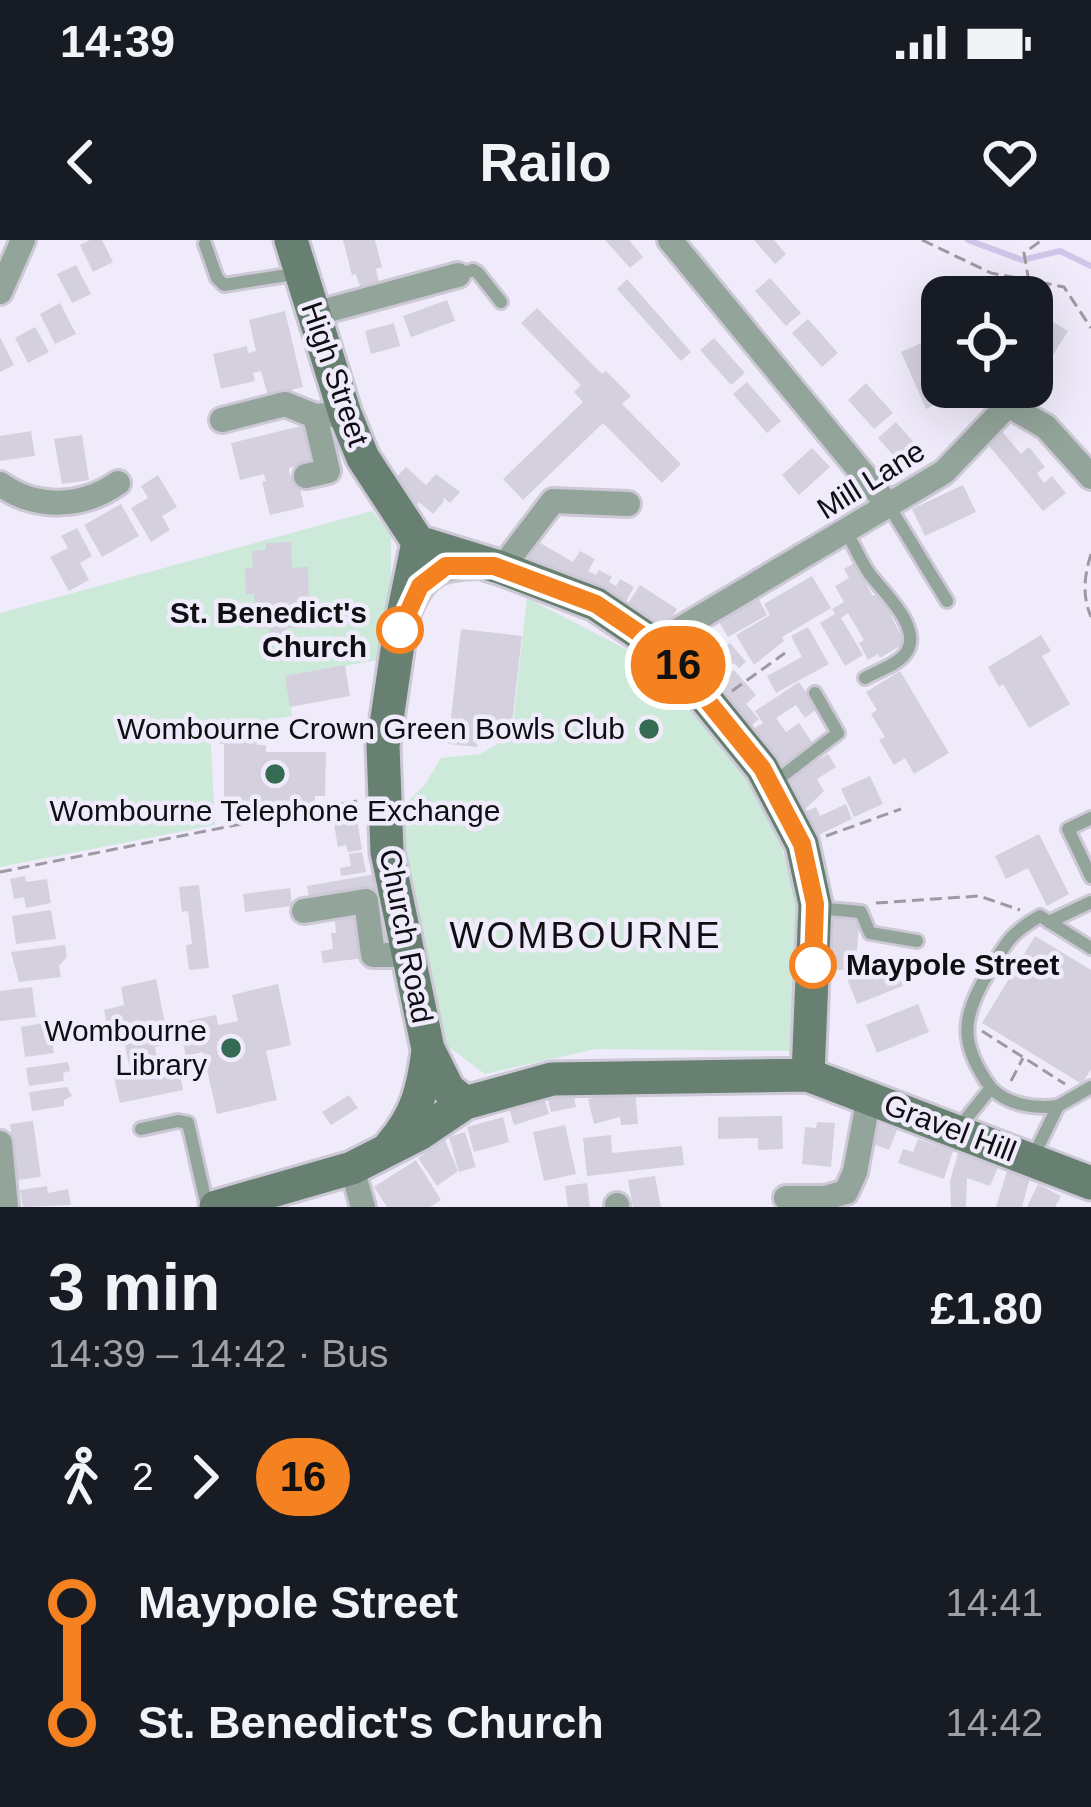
<!DOCTYPE html>
<html lang="en">
<head>
<meta charset="utf-8">
<style>
	body { margin:0; font-family:Helvetica,sans-serif; background:#20242c; color:#f1f3f6; height:100vh; display:flex; flex-direction:column; font-size:45px; white-space:nowrap }
	* { box-sizing:border-box; margin:0 }
	p { font-size:39px; color:#9ea1a6 }
	.icon { flex:none; width:66px; height:66px; fill:none; stroke:currentColor; stroke-width:2; stroke-linecap:round; stroke-linejoin:round }
	.map { position:relative; height:967px; overflow:hidden }
	.drawer { display:flex; flex-direction:column; background:#171b24; flex:1 }
	.drawer>* { flex:none }
	.badge { padding:0 24px; border-radius:39px; font-size:42px; line-height:78px }
	.fabs { position:absolute; left:921px; top:36px; display:grid; gap:24px }
	.fabs a { display:grid; place-items:center; width:132px; height:132px; border-radius:24px; background:#171b24; box-shadow:0 12px 48px #0002; font-size:60px }
	.map>.badge { position:absolute; translate:-50% -50%; box-shadow:0 0 0 6px #fff }
	.legs { display:flex; align-items:center; gap:18px; height:132px; padding:0 48px; font-size:39px }
	.legs p { margin-inline-start:auto }
	.overview { display:flex; align-items:center; justify-content:space-between; height:204px; padding:0 48px }
	h1 { font-size:66px; font-weight:800; line-height:90px }
	ul { padding:0 48px; list-style:none }
	li { display:flex; align-items:center; gap:42px; height:120px; font-size:45px }
	li i { display:grid; place-items:center; width:18px; height:100%; margin:0 15px; background:currentColor }
	li i::after { content:''; width:30px; height:30px; margin:-15px; border:9px solid; border-radius:50%; background:#171b24 }
	li p { margin-inline-start:auto }
	li:first-child i { background:linear-gradient(#0000 50%,currentColor 0) }
	li:last-child i { background:linear-gradient(currentColor 50%,#0000 0) }
	.status { display:flex; justify-content:space-between; align-items:center; height:84px; padding:0 60px; background:#171b24; direction:ltr }
	.status svg { height:33px; fill:currentColor }
	header { display:flex; justify-content:space-between; align-items:center; height:156px; padding:0 48px; background:#171b24; font-size:54px; font-weight:800 }
	.map>svg:first-child { display:block }
</style>
</head>
<body>
<div class="status"><b>14:39</b><svg viewBox="0 0 49 12"><path d="M0 12V9h3v3zM5 12V6h3v6zM10 12V3h3v9zM15 12V0h3v12zM26 1h20v11H26zM47 4h2v5h-2z"/></svg></div>
<header><svg class="icon" aria-label="back" viewBox="0 0 24 24"><path d="M15 5l-7 7 7 7"/></svg>Railo<svg class="icon" aria-label="heart" viewBox="0 0 24 24"><path d="M12 20l-8-8c-3-5 5-10 8-4 3-6 11-1 8 4z"/></svg></header>
<div class="map">
<svg width="1091" height="967" viewBox="0 0 1091 967">
	<rect width="100%" height="100%" fill="#f0ebfa"/>
	<path fill="#cce9d9" d="M372,271L391,295V343L379,420L286,436L292,476L210,488L215,585L0,627V373Z
		M527,358L639,416L712,482L768,565L799,663L795,811L596,809L485,834L446,805L420,716L401,568L424,546L441,518L480,514L529,486L513,483Z"/>
	<g fill="none" stroke-linecap="round" stroke-linejoin="round">
		<path stroke="#d1c6ea" stroke-width="6" d="M968,0L1022,20L1060,11L1091,26"/>
	</g>
	<path fill="#d4d0de" d="M90,0H102L113,22L93,32L80,5Z
		M343,0H375L382,27L376,29L379,42L360,47L356,34L352,35Z
		M605,0H629L643,17L630,28Z
		M754,0H774L786,14L775,24Z
		M76,25L91,54L72,63L57,34Z
		M770,38L801,73L786,86L755,51Z
		M627,39L691,112L681,121L617,49Z
		M447,60L455,81L411,97L403,76Z
		M60,63L76,94L55,104L40,74Z
		M537,68L602,134L606,131L631,156L622,164L681,224L662,243L603,183L523,260L503,239L583,162L574,152L581,145L521,83Z
		M285,71L303,147L268,156L261,131L253,133L255,141L221,149L213,114L247,106L248,113L256,111L249,80Z
		M1042,75L1068,91L1035,144L1032,142V91Z
		M808,79L838,113L822,127L792,93Z
		M394,83L400,106L371,114L365,91Z
		M35,87L49,112L28,123L15,98Z
		M940,95L942,126L930,131L943,161L926,169L901,112Z
		M0,97L14,125L0,132Z
		M714,98L745,133L731,145L700,110Z
		M747,142L781,181L767,193L733,154Z
		M866,143L893,173L874,189L848,160Z
		M896,182L925,215L907,231L878,198Z
		M305,185L314,222L289,228L290,236L297,234L304,267L270,275L262,242L266,241L264,234L240,240L231,203Z
		M1001,190L1021,214L1029,207L1045,227L1037,233L1044,243L1052,236L1066,253L1043,271L986,202Z
		M31,191L35,216L0,221V196Z
		M82,195L89,240L62,244L54,199Z
		M812,208L830,227L799,255L782,235Z
		M406,227L426,245L436,234L460,252L450,263L443,257L444,261L433,274L419,262L417,265L394,240Z
		M158,235L177,267L162,276L170,290L151,302L131,268L148,258L141,246Z
		M963,245L976,272L925,296L912,269Z
		M121,264L139,296L102,317L84,285Z
		M77,288L92,316L80,323L89,340L69,351L50,317L68,308L61,296Z
		M528,296L573,322L580,311L595,319L588,331L596,335L599,330L612,337L609,342L616,346L620,339L634,347L622,369L578,350L517,314Z
		M291,302L292,328L308,327L310,388H286V402H269V388L255,389L254,354H246L245,328H253L252,311L266,310V303Z
		M854,323L873,356L879,353L905,403L880,418L878,414L868,420L859,403L864,400L848,373L841,378L863,415L845,426L820,383L835,374L832,369L844,362L835,346L849,338L844,329Z
		M812,336L831,368L782,397L784,401L754,425L736,395L770,375L764,364Z
		M640,345L677,369L662,393L625,368Z
		M755,352L767,375L728,397L715,375Z
		M808,387L829,424L776,453L767,436L802,417L791,396Z
		M461,389L522,396L512,483L495,481L494,489L479,487L477,507L448,504Z
		M1041,395L1051,411L1042,416L1070,464L1029,488L1003,444L999,447L988,427Z
		M730,403L746,422L739,428L734,423L717,437L700,418L714,406L719,412Z
		M345,425L350,456L290,467L285,436Z
		M734,430L756,455L746,464L759,479L750,487L715,447Z
		M900,431L949,513L914,534L905,518L894,525L879,500L885,497L871,474L877,470L866,452Z
		M799,442L817,469L805,478L796,465L776,478L786,492L799,483L815,507L779,531L751,490L763,483L755,471Z
		M220,490H257V505H266V512H326L325,556H315V564H264V573H224V504H220Z
		M828,514L836,527L817,539L824,551L803,571L784,541Z
		M870,536L883,564L854,577L841,549Z
		M846,564L852,579L814,597L803,573L816,567L820,576Z
		M357,580L362,610L348,612L346,605L338,607L334,584Z
		M1039,594L1069,654L1047,666L1028,628L1006,639L995,616Z
		M362,612L366,632L341,636L340,628L351,626L349,614Z
		M376,634L379,650L310,663L307,646Z
		M25,636L26,642L47,639L51,663L26,668L24,657L14,659L10,639Z
		M199,645L209,728L189,730L186,705L192,704L188,671L182,672L179,647Z
		M290,648L292,666L245,672L243,654Z
		M361,666L365,718L323,723L321,711L333,709L331,693H336L334,670Z
		M51,670L56,699L16,704L12,676Z
		M829,673L860,676L855,731L824,729Z
		M1035,696L1091,730V829L1082,844L982,783Z
		M65,705L67,717L59,726L61,737L19,742L11,712Z
		M892,717L903,746L857,764L846,736Z
		M156,739L169,804L155,807L159,826L177,822L183,850L120,863L113,833L130,830L123,796L110,799L104,770L124,765L121,747Z
		M278,744L291,805L266,811L277,860L217,874L203,812L186,816L178,783L216,775L218,785L238,781L232,755Z
		M32,747L36,777L0,781V751Z
		M918,764L929,792L877,813L866,785Z
		M49,782L54,813L25,817L21,787Z
		M68,822L70,831L63,833L64,841L29,846L26,828Z
		M67,847L72,856L64,860V866L32,871L29,852Z
		M572,847L576,867L551,872L546,852Z
		M635,849L638,884L621,885L620,877L594,884L588,859Z
		M543,854L549,874L514,885L508,864Z
		M349,855L358,868L331,885L322,872Z
		M782,876L783,909L758,910V898L718,899V877Z
		M503,877L509,902L474,912L467,887Z
		M33,881L41,937L18,940L10,884Z
		M873,881L897,890L889,910L866,901Z
		M817,882L835,883L831,927L802,924L805,887L816,888Z
		M565,885L576,934L544,941L533,892Z
		M465,892L476,927L459,932L449,897Z
		M611,895L612,913L682,906L684,925L587,936L583,898Z
		M918,899L953,911L944,939L898,923L903,909L913,912Z
		M445,900L458,931L437,946L418,918Z
		M959,910L999,925L990,946L967,938L966,967H951L950,941Z
		M416,920L441,960L430,967H387L374,947Z
		M1007,931L1030,938L1022,967H996Z
		M655,936L661,967H633L628,940Z
		M587,943L590,967H568L565,946Z
		M1038,944L1061,956L1055,967H1027Z
		M47,946L48,953L68,949L71,965L23,967L20,950Z"/>
	<g fill="none" stroke-linecap="round" stroke-linejoin="round">
		<g stroke="#ccc8d5" stroke-width="18">
			<path id="lane" d="M205,4L217,38L224,45L300,33
				M458,35L473,30L478,33L501,62
				M889,266L947,361
				M846,291C854,305 860,320 869,333C882,351 925,389 905,414C897,425 877,431 865,438
				M772,544L838,493L815,453
				M1091,578L1068,589L1091,637
				M816,668L861,672L870,693L917,701
				M1049,682L1091,662
				M991,848C1008,865 1035,869 1058,866
				M141,889L178,881L188,883L207,966
				M957,890L991,848C959,804 961,778 988,733C1006,703 1009,694 1040,676L1091,708
				M1033,917L1058,866L1091,847"/>
		</g>
		<g stroke="#ccc8d5" stroke-width="30">
			<path id="street" d="M670,0L889,266
				M0,52L23,0
				M314,74L458,35
				M222,180L285,164L315,176L345,174
				M306,236L328,231L315,176
				M0,244C36,270 82,268 118,243
				M502,328L553,261L628,264
				M411,366C426,332 441,327 477,326
				M655,404L944,232L1008,165L1046,187L1091,237
				M304,671L366,661L373,715H409
				M0,903L6,967
				M352,928L363,967
				M786,958H825L846,952L855,932L869,857
				M617,965V967"/>
		</g>
		<g stroke="#ccc8d5" stroke-width="39">
			<path id="secondary" d="M291,0L345,174L363,218L418,302L502,328L596,364L655,404L680,427L762,528L802,604L815,664L808,835
				M418,302L400,390L383,506L387,612L428,809L448,849L465,863
				M391,905C417,875 423,849 428,811
				M216,967L352,928L419,894L465,863L552,839L808,835L1091,943"/>
		</g>
		<path stroke="#9d99a4" stroke-width="3" stroke-dasharray="12 6" stroke-linecap="butt" d="M922,0L991,33L1064,47L1091,88
			M1032,72L1040,61L1029,42L1024,13L1042,0
			M981,160V147
			M1091,314C1084,337 1082,355 1091,377
			M732,451L785,413
			M826,596L901,569
			M0,632L357,561
			M876,663L979,656L1020,670
			M982,791L1065,844
			M1011,841L1023,818"/>
		<use href="#lane" stroke="#93a49a" stroke-width="12"/>
		<use href="#street" stroke="#93a49a" stroke-width="24"/>
		<use href="#secondary" stroke="#678072" stroke-width="33"/>
	</g>
	<g fill="none" stroke-linecap="round" stroke-linejoin="round">
		<g stroke="#fff" stroke-width="27">
			<path id="line-1" d="M400,390L420,346L446,326H494L596,364L655,404L680,427L762,528L802,604L815,664L813,725"/>
		</g>
		<use href="#line-1" stroke="#f58220" stroke-width="18"/>
	</g>
	<g fill="#fff" stroke="#f58220" stroke-width="6">
		<circle cx="400" cy="390" r="21"/>
		<circle cx="813" cy="725" r="21"/>
	</g>
	<g fill="#346b52" stroke="#f0ebfa" stroke-width="4.5">
		<circle cx="649" cy="489" r="12"/>
		<circle cx="275" cy="534" r="12"/>
		<circle cx="231" cy="808" r="12"/>
	</g>
	<g text-anchor="middle" stroke-width="9" stroke-linejoin="round" paint-order="stroke">
		<g font-size="30" fill="#0f0e12" stroke="#f0ebfa">
			<text transform="translate(335 134) rotate(71)" y="10">High Street</text>
			<text transform="translate(871 240) rotate(-32)" y="10">Mill Lane</text>
			<text transform="translate(406 696) rotate(79)" y="10">Church Road</text>
			<text transform="translate(950 888) rotate(21)" y="10">Gravel Hill</text>
		</g>
		<g font-size="30" font-weight="bold" fill="#0f0e12" stroke="#f0ebfa" text-anchor="end">
			<text x="367" y="383">St. Benedict's<tspan x="367" dy="34">Church</tspan></text>
			<text x="846" y="735" text-anchor="start">Maypole Street</text>
		</g>
		<g font-size="30" fill="#0f0e12" stroke="#f0ebfa" text-anchor="end">
			<text x="625" y="499">Wombourne Crown Green Bowls Club</text>
			<text x="275" y="581" text-anchor="middle">Wombourne Telephone Exchange</text>
			<text x="207" y="801">Wombourne<tspan x="207" dy="34">Library</tspan></text>
		</g>
		<g font-size="36" letter-spacing="3" fill="#0f0e12" stroke="#f0ebfa">
			<text x="586" y="708">WOMBOURNE</text>
		</g>
	</g>
</svg>
<div class="fabs">
<a><svg class="icon" aria-label="locate" viewBox="0 0 24 24"><circle cx="12" cy="12" r="6"/><path d="M12 2v4M12 18v4M2 12h4M18 12h4"/></svg></a>
</div>
<b class="badge" style="left:678px;top:425px;background:#f58220;color:#111">16</b>
</div>
<section class="drawer">
<div class="overview"><div><h1>3 min</h1><p>14:39 – 14:42 · Bus</p></div><b>£1.80</b></div>
<div class="legs"><svg class="icon" aria-label="walk" viewBox="0 0 24 24"><circle cx="13" cy="4" r="2"/><path d="M13 8l-2 6 4 7M11 14l-3 7M7 12l3-4h3l4 4"/></svg>2<svg class="icon" aria-label="forward" viewBox="0 0 24 24"><path d="M9 5l7 7-7 7"/></svg><b class="badge" style="background:#f58220;color:#111">16</b></div>
<ul>
<li><i style="color:#f58220"></i><b>Maypole Street</b><p>14:41</p></li>
<li><i style="color:#f58220"></i><b>St. Benedict's Church</b><p>14:42</p></li>
</ul>
</section>
</body>
</html>
